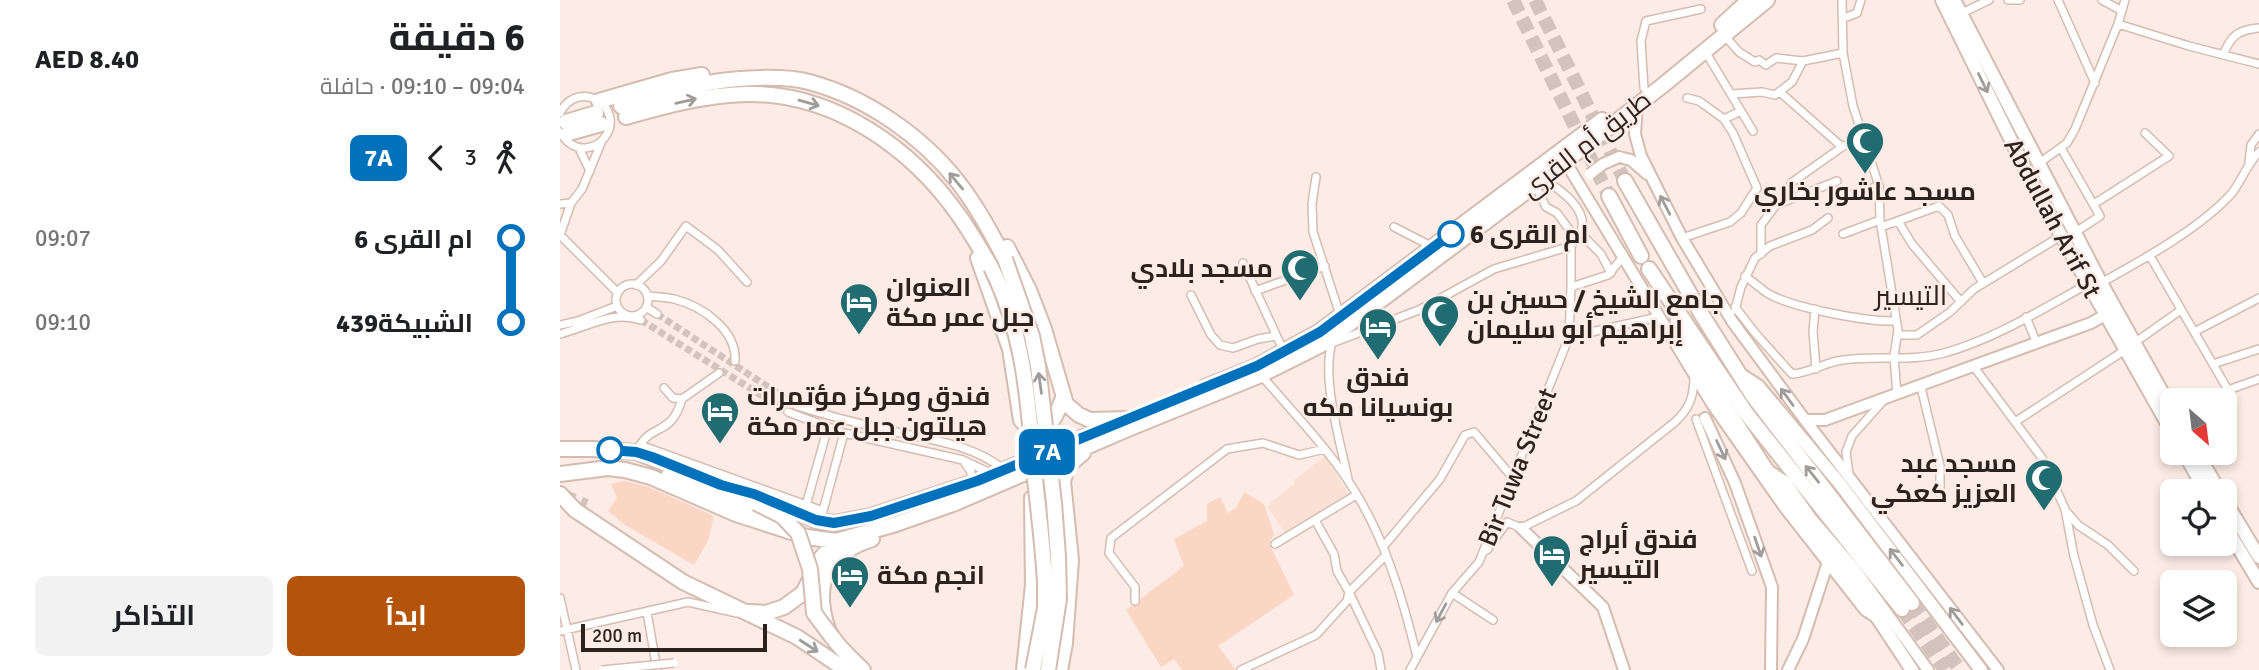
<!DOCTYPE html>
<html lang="ar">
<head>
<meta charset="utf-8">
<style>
	body { margin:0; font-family:Signika,Cairo,sans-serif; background:#f2f2f2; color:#202124; direction:rtl; height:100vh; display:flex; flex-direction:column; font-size:26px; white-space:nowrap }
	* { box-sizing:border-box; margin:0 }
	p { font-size:23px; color:#757577 }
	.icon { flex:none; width:38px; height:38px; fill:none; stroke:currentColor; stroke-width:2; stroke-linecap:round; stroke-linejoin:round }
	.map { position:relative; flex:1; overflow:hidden; direction:ltr }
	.drawer { display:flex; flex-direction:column; background:#fff; width:560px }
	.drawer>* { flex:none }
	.badge { padding:0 14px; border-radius:10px; font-size:24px; line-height:46px }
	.needle { width:46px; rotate:152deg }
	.fabs { position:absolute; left:1600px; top:388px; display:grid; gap:14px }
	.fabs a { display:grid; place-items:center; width:77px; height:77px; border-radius:10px; background:#fff; box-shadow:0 4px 10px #0003; font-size:35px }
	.scale { position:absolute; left:21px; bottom:18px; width:186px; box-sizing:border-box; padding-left:7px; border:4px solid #2c231f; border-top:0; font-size:19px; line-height:24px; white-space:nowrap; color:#2c231f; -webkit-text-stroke:5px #fcece5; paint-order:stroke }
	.map>.badge { position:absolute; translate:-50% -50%; box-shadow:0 0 0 4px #fff }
	.legs { display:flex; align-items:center; gap:10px; height:77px; padding:0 35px; font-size:23px }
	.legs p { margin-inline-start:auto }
	.head { display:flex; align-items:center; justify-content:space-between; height:119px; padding:0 35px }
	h1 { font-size:38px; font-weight:700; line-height:52px }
	.button { display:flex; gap:14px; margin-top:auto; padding:14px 35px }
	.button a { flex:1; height:80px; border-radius:10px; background:#b45309; color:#fff; font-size:28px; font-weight:700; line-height:80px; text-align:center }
	.button a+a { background:#f2f2f2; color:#202124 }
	ul { padding:0 35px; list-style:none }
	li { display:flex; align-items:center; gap:24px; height:84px; font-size:26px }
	li i { display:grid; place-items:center; width:10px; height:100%; margin:0 9px; background:currentColor }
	li i::after { content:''; width:18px; height:18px; margin:-9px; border:5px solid; border-radius:50%; background:#fff }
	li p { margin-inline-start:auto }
	li:first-child i { background:linear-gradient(#0000 50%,currentColor 0) }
	li:last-child i { background:linear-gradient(currentColor 50%,#0000 0) }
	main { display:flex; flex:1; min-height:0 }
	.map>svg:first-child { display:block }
</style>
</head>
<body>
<main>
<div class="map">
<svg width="1699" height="670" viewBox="0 0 1699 670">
	<rect width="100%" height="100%" fill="#fcece5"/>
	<path fill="#fbe0d4" d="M765,456L789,495L725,533L707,506L734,484V480Z"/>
	<path fill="#fbd6c5" d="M65,481L89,487L154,516L148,541L134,565L65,525L48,511L57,498L51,484Z
		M684,492L704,504L714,534L709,543L734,595L658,646L676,670H622L614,659L601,667L566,610L624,566L614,539L647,521V504L660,497L668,513L676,508Z"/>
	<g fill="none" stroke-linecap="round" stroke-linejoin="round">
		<path stroke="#d2c4bd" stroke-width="7" stroke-dasharray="7 3.5" stroke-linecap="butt" d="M97,314L237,406
			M81,320L228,412"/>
		<path stroke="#d2c4bd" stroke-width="14" stroke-dasharray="14 7" stroke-linecap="butt" d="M953,0L1049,196
			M975,0L1065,181
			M1,495L26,506
			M1352,603L1400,670
			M1342,609L1385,670"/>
		<g stroke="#d4bcb1" stroke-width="10">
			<path id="street" d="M1282,0L1283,53L1293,106L1319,186L1320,220L1338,330L1334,356L1337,395
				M1448,0H1460
				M1498,0L1535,83
				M1542,0L1562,11
				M1400,14L1429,0
				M1284,18L1297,13L1301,0
				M1558,24L1629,46L1699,64
				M1164,35L1179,52L1195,62L1199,60L1206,65L1216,58L1243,61
				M1145,51L1193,131
				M1663,55C1671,36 1677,30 1699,28
				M1084,88L1081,41L1086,21L1141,9
				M1220,92L1282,147
				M1172,94L1202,92L1215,95L1232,82L1243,61L1283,53
				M1127,98L1139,101L1164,119
				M0,113C18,77 66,107 45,137C41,143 34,147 26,148C14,149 6,142 0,132
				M19,148L30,171
				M1501,148L1540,216L1514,233
				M1689,162L1691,145L1699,134
				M1478,164L1507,143L1515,129L1558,24L1565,0
				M756,177L752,204L753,232L780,315
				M1231,183L1282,147L1304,137
				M975,185L986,207L997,213L1016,239
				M1289,195L1319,186
				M0,204L11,203
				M1534,204L1609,156L1585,133
				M1338,221L1352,244L1401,302
				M834,227L873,247
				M1321,227L1379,206L1388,215L1395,236L1423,283
				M1020,233L1041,254L1051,273
				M1283,234L1320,220
				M0,235L11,203L22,189L41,143
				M0,235L58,293
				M1122,238L1170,222L1181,213L1197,188L1173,133L1164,119L1181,111
				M1011,246V287
				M1201,254V225L1216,205L1277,181
				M1590,256L1668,390
				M683,263L724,352
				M1185,276C1192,281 1200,288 1207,293C1232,308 1307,322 1336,321
				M1541,283C1582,260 1641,228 1672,193C1682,180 1687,164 1699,152
				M56 300a16 16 0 1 1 32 0a16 16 0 1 1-32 0Z
				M76,285L101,261L126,226L158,250L187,282
				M695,291L765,266
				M631,295L651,335L660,345L673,348L698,339L716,336
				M87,296C96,297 105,297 114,299C142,306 177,330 175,361
				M86,307L97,314
				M1175,307L1196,334L1232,374C1250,373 1265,362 1283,360C1317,355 1350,362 1384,353C1435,339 1482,309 1528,284
				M1255,309L1253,331L1256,369
				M1175,310L1181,287L1195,258L1210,246L1252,230L1268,218
				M1466,317L1477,344
				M0,325L18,321L57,306
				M1634,332L1699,298
				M0,334C27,327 53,310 81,320
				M1337,335H1357L1390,312L1414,289L1501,236
				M1009,337L1011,287L1048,275L1062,258
				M773,339C760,376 780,440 788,479
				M772,343L859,310L934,269L1011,246C1014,241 1019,236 1021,231C1029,209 999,189 984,179
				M1574,343L1621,310
				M1653,364L1699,349
				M1414,367L1482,458L1505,509L1514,556L1533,625L1550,670
				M701,375C730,409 762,442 787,479C823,532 842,595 857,657
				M1361,387L1380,466V494
				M104,388L113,398L122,399C112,435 93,424 80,445L263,511L284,433
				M122,399L159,373
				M1651,401L1668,390L1699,379
				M237,406C269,416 300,424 332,431C370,440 412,444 443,469
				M228,412L284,433L403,460L411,472V482
				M1136,419L1192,571
				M1455,422L1565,350
				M405,461L432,474
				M1289,474L1286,452L1292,436L1323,401
				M246,505L268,427
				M1507,512L1518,525L1548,545L1574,571
				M755,520L774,554L777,571L789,592L818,653L821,670
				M715,544L796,495
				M823,547L880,479L905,435L914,432L953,478
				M927,550L947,522L961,528L1016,501L1115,422C1130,408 1134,396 1134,376
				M892,593L933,620
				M0,598L16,670
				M575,601V587L549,553L551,538L667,449L703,443L739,455L765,449
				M87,612L97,670
				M0,631L128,602L177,613
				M681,670L756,635L787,601L789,592L826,555
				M850,670L892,593L919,562L1009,337L1098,317"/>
		</g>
		<g stroke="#d4bcb1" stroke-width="14">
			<path id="secondary" d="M1077,105L1075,134L1081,156L1122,238L1172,321L1245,420L1438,670
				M1059,157L1071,160L1087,174
				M1005,161L1152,404L1225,508L1305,610L1316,617
				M1145,418L1175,483L1212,587L1211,670
				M1245,420H1265L1531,323L1545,315
				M1211,472L1226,482L1251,518L1294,568L1368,670
				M961,528L1043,607L1064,670
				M1228,670L1243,639L1268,562"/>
		</g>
		<g stroke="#d4bcb1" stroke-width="16">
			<path id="primary" d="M1382,0L1477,193L1612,432
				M1394,0L1541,283L1612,410
				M1116,311L1117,322L1125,343L1206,468L1230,502L1297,587L1352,670
				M1181,375L1198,386L1280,484L1421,670
				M1624,453L1646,492
				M1637,453L1660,492
				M1664,499L1699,557
				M1664,524L1699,582"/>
		</g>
		<g stroke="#d4bcb1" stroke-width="18">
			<path id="highway" d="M1162,25L1189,0
				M39,101L112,80L142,75
				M61,106C91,97 122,87 154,82C179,78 224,75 249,82C306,97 362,136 398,182C417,206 431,233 445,259
				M66,117C105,106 145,95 186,94C273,92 352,148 400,217C411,233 421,250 431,267
				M6,122L36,113
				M9,133L41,124
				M1065,181L1142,315L1193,396L1352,603
				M1049,196L1081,256
				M447,247L469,290L484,329L506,404L519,415L530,420L569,419
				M418,258L450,349L461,420C483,447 496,417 503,398
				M1089,269L1186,413L1342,609
				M645,387L697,366L759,332L1042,120
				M0,449H33L76,452L161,485L194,493L255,520L274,523L311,516L417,481L545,428
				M0,474L48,468L65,470L91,477L176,514L247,537L276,541L336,524L393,504L575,426L701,375L761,345L975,185L1102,86L1207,0
				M109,475L208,514
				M0,494L15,510L123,582L237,637L286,670
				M189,612L206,613L224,607L243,593L261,558L276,541
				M303,670C293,660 281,650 273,638C265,627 263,614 262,601C260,567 281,549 312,539
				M464,670L473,585L472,498
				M500,670L505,643L511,560L503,481L508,466L523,453"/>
		</g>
		<use href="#street" stroke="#fff" stroke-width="7"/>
		<use href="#secondary" stroke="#fff" stroke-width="10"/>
		<use href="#primary" stroke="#fff" stroke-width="12"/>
		<use href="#highway" stroke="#fff" stroke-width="14"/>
		<g stroke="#d4bcb1" stroke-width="10" stroke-linecap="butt">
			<path id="street-bridge" d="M42,670L114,663"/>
		</g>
		<g stroke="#d4bcb1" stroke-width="14" stroke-linecap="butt">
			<path id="secondary-bridge" d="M1030,174L1043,164L1059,157"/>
		</g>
		<g stroke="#d4bcb1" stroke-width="18" stroke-linecap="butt">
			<path id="highway-bridge" d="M445,259L472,336L478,366L494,503L498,556L499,599L488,670
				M431,267C464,334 468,398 474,470C478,508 483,545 485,583V608L473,670
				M196,503L222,516L238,533L250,569L254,613L272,637"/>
		</g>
		<use href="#street-bridge" stroke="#fff" stroke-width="7"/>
		<use href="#secondary-bridge" stroke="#fff" stroke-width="10"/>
		<use href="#highway-bridge" stroke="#fff" stroke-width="14"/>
	</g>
	<defs><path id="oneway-shaft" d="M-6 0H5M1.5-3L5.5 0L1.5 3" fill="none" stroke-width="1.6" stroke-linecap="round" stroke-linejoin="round" transform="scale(1.75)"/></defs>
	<g stroke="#a09c9a">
		<use href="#oneway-shaft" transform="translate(1423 83) rotate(64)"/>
		<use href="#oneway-shaft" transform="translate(126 101) rotate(-13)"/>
		<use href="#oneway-shaft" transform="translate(249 103) rotate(16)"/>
		<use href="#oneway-shaft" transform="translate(396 181) rotate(-130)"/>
		<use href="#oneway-shaft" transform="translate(1105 205) rotate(-117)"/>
		<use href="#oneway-shaft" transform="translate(480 383) rotate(-98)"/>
		<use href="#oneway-shaft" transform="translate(1227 397) rotate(-126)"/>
		<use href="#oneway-shaft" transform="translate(1161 450) rotate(65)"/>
		<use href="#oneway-shaft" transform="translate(1252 474) rotate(-129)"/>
		<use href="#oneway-shaft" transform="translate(1198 547) rotate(71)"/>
		<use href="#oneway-shaft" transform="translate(1336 557) rotate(-128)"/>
		<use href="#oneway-shaft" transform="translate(881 613) rotate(118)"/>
		<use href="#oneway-shaft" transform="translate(1396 616) rotate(-127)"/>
		<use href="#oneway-shaft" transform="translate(249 646) rotate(33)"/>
	</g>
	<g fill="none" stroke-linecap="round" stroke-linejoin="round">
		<g stroke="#fff" stroke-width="16">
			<path id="line-1" d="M50,450L76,452L92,457L161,485L194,494L256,520L274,523L311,516L417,481L697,366L760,332L891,234"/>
		</g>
		<use href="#line-1" stroke="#0072bc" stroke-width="10"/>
	</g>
	<defs>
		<g id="mosque-pin" transform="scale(2.0125)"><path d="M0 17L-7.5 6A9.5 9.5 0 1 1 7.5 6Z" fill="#206c70" stroke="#fcece5"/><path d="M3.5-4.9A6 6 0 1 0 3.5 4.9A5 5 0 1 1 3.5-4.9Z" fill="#fff"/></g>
		<g id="hotel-pin" transform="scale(2.0125)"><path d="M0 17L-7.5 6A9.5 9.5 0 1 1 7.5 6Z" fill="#206c70" stroke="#fcece5"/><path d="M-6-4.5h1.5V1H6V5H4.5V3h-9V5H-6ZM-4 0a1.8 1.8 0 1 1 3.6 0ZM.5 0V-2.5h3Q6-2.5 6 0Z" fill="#fff"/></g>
	</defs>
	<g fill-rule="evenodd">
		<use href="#mosque-pin" x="1305" y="141"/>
		<use href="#mosque-pin" x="740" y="268"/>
		<use href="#hotel-pin" x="299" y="302"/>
		<use href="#mosque-pin" x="880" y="314"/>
		<use href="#hotel-pin" x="818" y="327"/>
		<use href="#hotel-pin" x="160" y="411"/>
		<use href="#mosque-pin" x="1484" y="478"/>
		<use href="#hotel-pin" x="992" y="554"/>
		<use href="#hotel-pin" x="290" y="575"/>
	</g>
	<g fill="#fff" stroke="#0072bc" stroke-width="3.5">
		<circle cx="891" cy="234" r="12"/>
		<circle cx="50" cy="450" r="12"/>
	</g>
	<g text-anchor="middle" stroke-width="5" stroke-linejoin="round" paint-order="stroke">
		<g font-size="26" fill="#2c231f" stroke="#fcece5">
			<text transform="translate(1026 144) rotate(-38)" y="9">طريق أم القرى</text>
			<text transform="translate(1493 218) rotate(62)" y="9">Abdullah Arif St</text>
			<text transform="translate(957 467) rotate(-68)" y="9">Bir Tuwa Street</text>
		</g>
		<g font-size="26" font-weight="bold" fill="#2c231f" stroke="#fcece5" text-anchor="start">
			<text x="1305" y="200" text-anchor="middle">مسجد عاشور بخاري</text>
			<text x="713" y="277" text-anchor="end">مسجد بلادي</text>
			<text x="326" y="296">العنوان<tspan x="326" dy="30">جبل عمر مكة</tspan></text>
			<text x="907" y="308">جامع الشيخ / حسين بن<tspan x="907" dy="30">إبراهيم أبو سليمان</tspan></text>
			<text x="818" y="386" text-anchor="middle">فندق<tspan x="818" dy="30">بونسيانا مكه</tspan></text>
			<text x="187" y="405">فندق ومركز مؤتمرات<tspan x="187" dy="30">هيلتون جبل عمر مكة</tspan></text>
			<text x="1457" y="472" text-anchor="end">مسجد عبد<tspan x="1457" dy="30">العزيز كعكي</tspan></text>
			<text x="1019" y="548">فندق أبراج<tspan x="1019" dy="30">التيسير</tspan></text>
			<text x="317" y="584">انجم مكة</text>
		</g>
		<g font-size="26" font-weight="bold" fill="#2c231f" stroke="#fcece5" text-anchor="start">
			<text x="910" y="243">ام القرى 6</text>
		</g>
		<g font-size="28" fill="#2c231f" stroke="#fcece5">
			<text x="1351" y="305">التيسير</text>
		</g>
	</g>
</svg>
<div class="fabs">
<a><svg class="needle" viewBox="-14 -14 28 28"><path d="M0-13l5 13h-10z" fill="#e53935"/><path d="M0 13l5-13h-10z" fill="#757577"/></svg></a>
<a><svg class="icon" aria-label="locate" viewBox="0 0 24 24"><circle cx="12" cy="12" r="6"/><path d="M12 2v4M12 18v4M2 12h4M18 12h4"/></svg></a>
<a><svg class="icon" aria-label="layers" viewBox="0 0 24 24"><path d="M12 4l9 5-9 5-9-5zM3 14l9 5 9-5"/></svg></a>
</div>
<div class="scale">200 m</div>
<b class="badge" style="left:487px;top:452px;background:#0072bc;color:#fff">7A</b>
</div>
<section class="drawer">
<div class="head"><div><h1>6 دقيقة</h1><p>09:04 – 09:10 · حافلة</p></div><b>AED 8.40</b></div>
<div class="legs"><svg class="icon" aria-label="walk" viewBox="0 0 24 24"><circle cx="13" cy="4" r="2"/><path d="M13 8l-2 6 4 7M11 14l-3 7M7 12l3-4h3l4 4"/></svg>3<svg class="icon" aria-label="back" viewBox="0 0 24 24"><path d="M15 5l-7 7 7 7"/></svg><b class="badge" style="background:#0072bc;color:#fff">7A</b></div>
<ul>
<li><i style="color:#0072bc"></i><b>ام القرى 6</b><p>09:07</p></li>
<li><i style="color:#0072bc"></i><b>الشبيكة439</b><p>09:10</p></li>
</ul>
<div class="button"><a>ابدأ</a><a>التذاكر</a></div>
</section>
</main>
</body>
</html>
